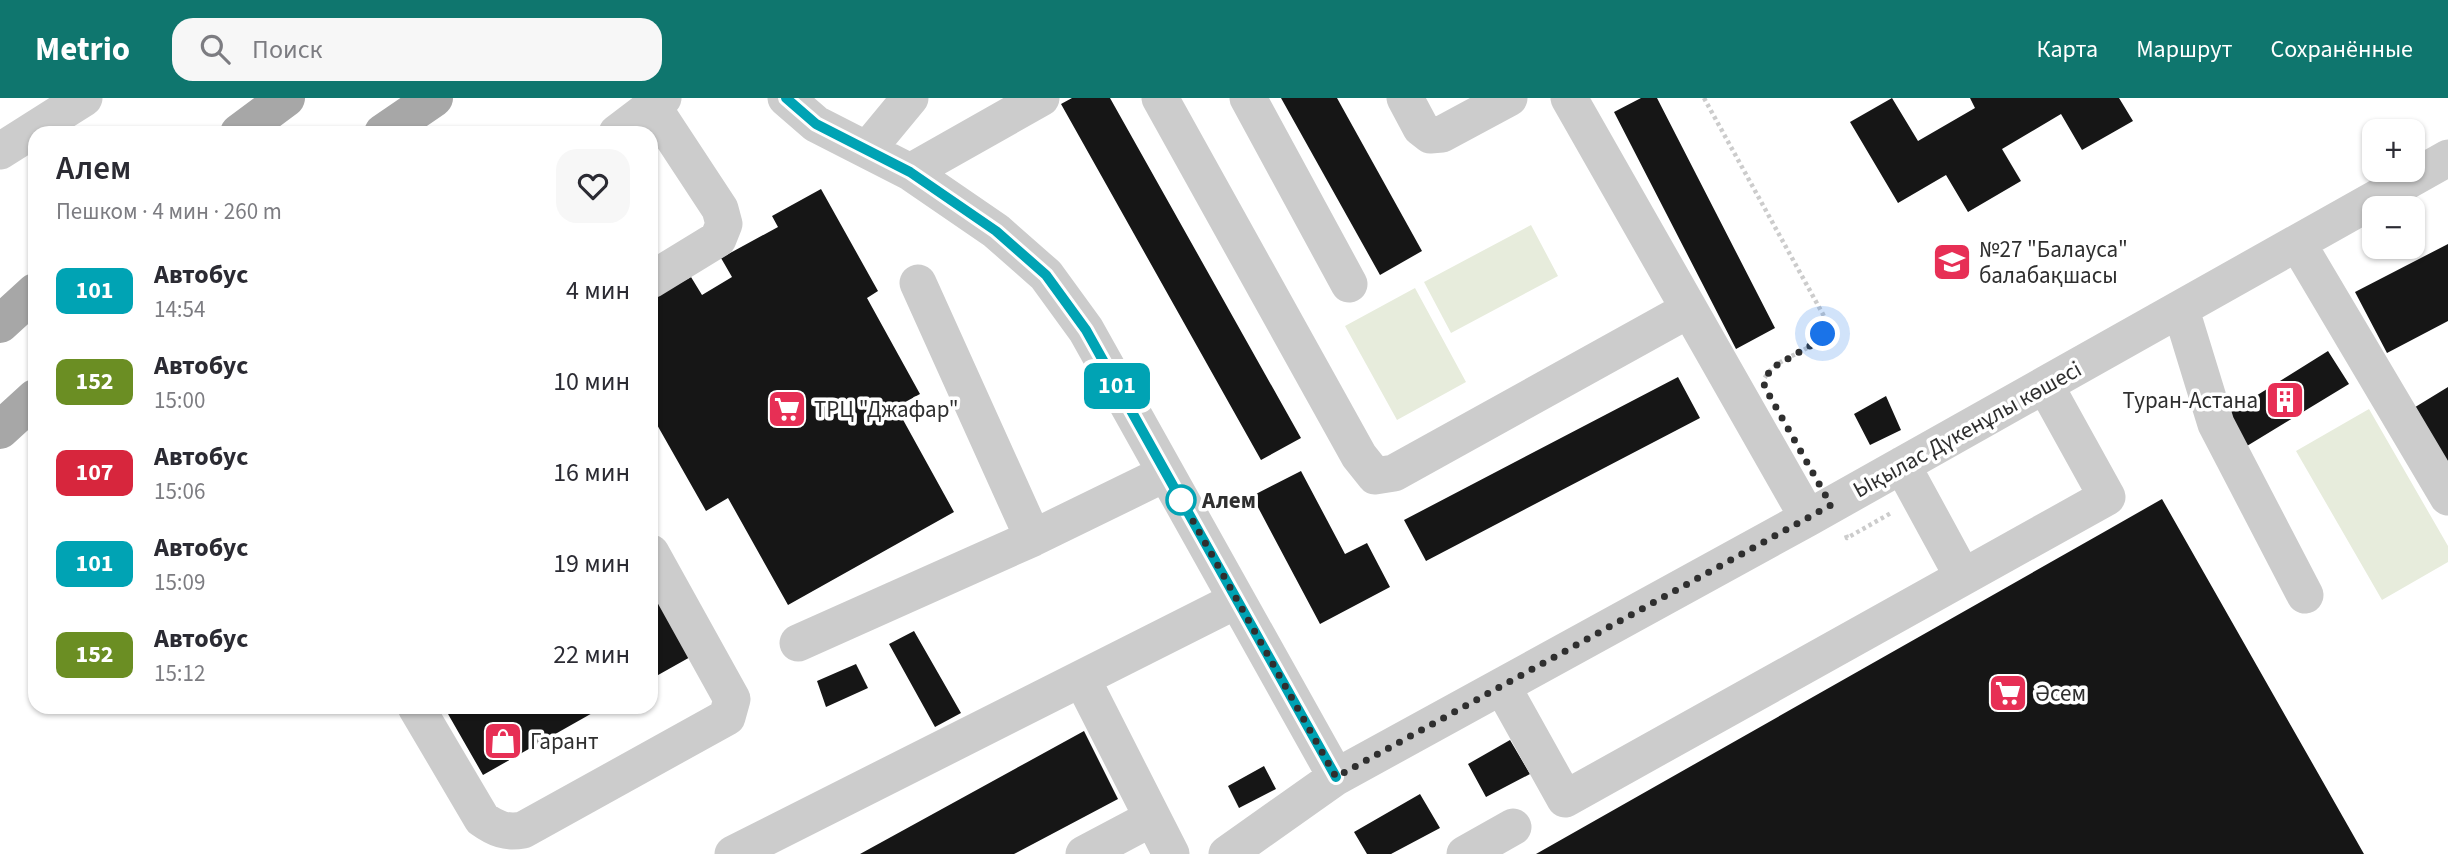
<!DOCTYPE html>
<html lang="ru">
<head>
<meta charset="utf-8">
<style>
	body { margin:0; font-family:"Source Sans 3",sans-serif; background:#f7f7f7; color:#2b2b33; height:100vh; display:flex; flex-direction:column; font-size:26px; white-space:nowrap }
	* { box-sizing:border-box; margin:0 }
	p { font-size:23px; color:#7c7c81 }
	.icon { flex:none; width:38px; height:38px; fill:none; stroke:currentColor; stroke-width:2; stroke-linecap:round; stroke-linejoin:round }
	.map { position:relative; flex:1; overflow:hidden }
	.details { position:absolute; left:28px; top:28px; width:630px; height:588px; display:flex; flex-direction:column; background:#fff; border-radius:21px; box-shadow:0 2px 5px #0004 }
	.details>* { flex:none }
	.badge { padding:0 14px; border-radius:10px; font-size:24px; line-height:46px }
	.tools { position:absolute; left:2362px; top:21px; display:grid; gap:14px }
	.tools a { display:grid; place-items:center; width:63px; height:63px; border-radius:14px; background:#fff; box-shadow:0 2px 5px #0004; font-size:35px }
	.you { position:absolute; width:35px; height:35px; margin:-18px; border:5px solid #fff; border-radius:50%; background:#1a73e8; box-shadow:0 0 0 10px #1a73e833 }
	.map>.badge { position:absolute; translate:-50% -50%; box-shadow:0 0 0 4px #fff }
	.round { display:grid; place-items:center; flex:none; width:74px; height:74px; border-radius:21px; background:#f7f7f7 }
	.head { display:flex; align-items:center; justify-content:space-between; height:119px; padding:0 28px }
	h1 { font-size:33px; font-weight:600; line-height:52px }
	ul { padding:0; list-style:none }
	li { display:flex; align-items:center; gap:21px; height:91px; padding:0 28px }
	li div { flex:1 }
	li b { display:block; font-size:26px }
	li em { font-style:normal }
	li .badge { min-width:77px; font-weight:700; text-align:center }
	header { display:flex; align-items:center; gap:42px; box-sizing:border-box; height:98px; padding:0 35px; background:#0f766e; color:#fff }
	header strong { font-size:33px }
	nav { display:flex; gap:38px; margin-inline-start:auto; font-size:24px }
	.search { width:490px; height:63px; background:#f7f7f7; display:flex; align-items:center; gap:18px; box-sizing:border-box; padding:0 24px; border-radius:21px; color:#7c7c81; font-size:26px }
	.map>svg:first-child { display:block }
</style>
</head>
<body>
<header>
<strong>Metrio</strong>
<div class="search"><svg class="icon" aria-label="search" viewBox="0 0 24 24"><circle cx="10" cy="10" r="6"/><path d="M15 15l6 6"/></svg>Поиск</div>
<nav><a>Карта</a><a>Маршрут</a><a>Сохранённые</a></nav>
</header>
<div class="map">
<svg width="2448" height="756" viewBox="0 0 2448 756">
	<rect width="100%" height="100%" fill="#fff"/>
	<path fill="#e7ecdc" d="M1531,127L1558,178L1451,235L1424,184Z
		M1415,190L1466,284L1397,322L1345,228Z
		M2369,311L2448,448V464L2382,502L2296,353Z"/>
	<path fill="#161616" d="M1072,0H1110L1301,340L1261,362L1061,6Z
		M1281,0H1337L1422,153L1380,177Z
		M1641,0H1657L1775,230L1736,251L1614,14Z
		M1892,0L1918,43L1975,10L1970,0H2119L2133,23L2082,52L2061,16L2002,51L2021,83L1968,114L1946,77L1898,105L1850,24Z
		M821,91L878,193L867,200L920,296L896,309L954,414L788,507L728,400L706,413L656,325L651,328V201L691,179L702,197L732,179L721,160L778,129L772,118Z
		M2448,146V223L2387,255L2355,194Z
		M2328,253L2349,286L2242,351L2222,319Z
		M1678,279L1700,320L1426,463L1404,422Z
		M2448,289V372L2412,311Z
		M1886,298L1901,332L1870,347L1854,316Z
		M1301,373L1345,456L1367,445L1390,489L1320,526L1252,398Z
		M2162,401L2364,756H1536L2104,434Z
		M651,486L692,558L651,581Z
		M914,533L961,615L935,629L889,546Z
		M856,566L868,590L826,609L817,583Z
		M444,609H603L483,677Z
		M1084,633L1118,701L1014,756H860Z
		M1510,642L1530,676L1486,699L1468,666Z
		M1264,668L1276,691L1239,710L1228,688Z
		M1420,696L1440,730L1391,756H1367L1354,734Z"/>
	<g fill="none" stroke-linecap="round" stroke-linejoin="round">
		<path stroke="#ccc" stroke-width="4.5" stroke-dasharray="3.5 3.5" stroke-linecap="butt" d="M1704,0L1825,220C1819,261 1781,251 1764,281
			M1846,437L1847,440L1891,415"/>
		<path stroke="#ccc" stroke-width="37" d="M786,0L816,26L910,74L996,133L1046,177L1086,232L1336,679
			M1160,0L1359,358L1375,378L1394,375L1688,212
			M1248,0L1349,186
			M1405,0L1421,30L1430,37L1442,36L1509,0
			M1569,0L1808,420
			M617,35L663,0
			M867,52L910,0
			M0,53L84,0
			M910,74L1041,0
			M2298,146L2448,399
			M651,182L718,141L724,126L720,111L653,9
			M918,185L1033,440
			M2181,212L2216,326L2305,497
			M1902,367L1963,479
			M798,545L1033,440L1166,375
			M1083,583L1171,756
			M1502,588L1565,701L2107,399L2045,287
			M416,609L482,721C496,731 506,735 523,732L727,619L732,601L651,455
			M733,756L1237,502
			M1084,756L1152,720
			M1227,756L1336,679L1808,420L2448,60
			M1465,756L1513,729"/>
		<path stroke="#a7a7a7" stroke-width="38" d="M239,35L286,0
			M383,35L434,0
			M0,226L35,194
			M0,332L35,300"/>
	</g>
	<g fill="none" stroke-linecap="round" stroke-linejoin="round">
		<g stroke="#fff" stroke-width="16">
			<path id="line" d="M786,0L816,26L910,74L996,133L1046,177L1086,232L1336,679"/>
		</g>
		<use href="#line" stroke="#00a3b4" stroke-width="10"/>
		<path stroke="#2f2f2f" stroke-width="7" stroke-dasharray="0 12.6" d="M1181,402L1178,396L1336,679L1831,407L1764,288L1770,271L1810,248L1823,236"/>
	</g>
	<defs>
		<g id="school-square" transform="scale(2.0125)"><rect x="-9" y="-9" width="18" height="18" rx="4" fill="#e72f55" stroke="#fff"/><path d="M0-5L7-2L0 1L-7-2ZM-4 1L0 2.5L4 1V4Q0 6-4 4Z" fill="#fff"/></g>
		<g id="building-square" transform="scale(2.0125)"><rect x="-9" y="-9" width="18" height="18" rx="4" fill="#e72f55" stroke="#fff"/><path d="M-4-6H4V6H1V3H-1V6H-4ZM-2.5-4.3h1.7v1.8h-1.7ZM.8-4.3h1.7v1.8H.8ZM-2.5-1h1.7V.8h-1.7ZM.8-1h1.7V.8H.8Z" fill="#fff"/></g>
		<g id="supermarket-square" transform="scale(2.0125)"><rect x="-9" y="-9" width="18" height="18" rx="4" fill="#e72f55" stroke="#fff"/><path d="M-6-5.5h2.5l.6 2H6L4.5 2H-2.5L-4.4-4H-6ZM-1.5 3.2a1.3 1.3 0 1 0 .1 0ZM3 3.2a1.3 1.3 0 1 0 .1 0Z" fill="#fff"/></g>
		<g id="shop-square" transform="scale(2.0125)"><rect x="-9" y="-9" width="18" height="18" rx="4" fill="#e72f55" stroke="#fff"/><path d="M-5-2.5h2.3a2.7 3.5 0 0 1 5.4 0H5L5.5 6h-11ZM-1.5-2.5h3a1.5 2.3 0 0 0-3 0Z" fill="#fff"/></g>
	</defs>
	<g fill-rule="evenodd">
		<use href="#school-square" x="1952" y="164"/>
		<use href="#building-square" x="2285" y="302"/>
		<use href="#supermarket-square" x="787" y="311"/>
		<use href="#supermarket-square" x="2008" y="595"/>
		<use href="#shop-square" x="503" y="643"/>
	</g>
	<circle fill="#fff" stroke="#00a3b4" stroke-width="3.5" cx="1181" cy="402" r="14"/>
	<g text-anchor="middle" stroke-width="7" stroke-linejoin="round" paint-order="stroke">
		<g font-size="23" fill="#2f2f2f" stroke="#fff" text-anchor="start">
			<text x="1979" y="159">№27 "Балауса"<tspan x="1979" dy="26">балабақшасы</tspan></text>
			<text x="2258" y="310" text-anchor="end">Туран-Астана</text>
			<text x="814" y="319">ТРЦ "Джафар"</text>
			<text x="2035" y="603">Әсем</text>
			<text x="530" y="651">Гарант</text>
		</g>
		<g font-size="23" fill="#2f2f2f" stroke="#fff">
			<text transform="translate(1967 331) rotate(-29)" y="8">Ықылас Дүкенұлы көшесі</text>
		</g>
		<g font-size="23" font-weight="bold" fill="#2f2f2f" stroke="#fff" text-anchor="start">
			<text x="1202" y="410">Алем</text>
		</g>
	</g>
</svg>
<div class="tools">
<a>+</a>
<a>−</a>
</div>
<div class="you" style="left:1823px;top:236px"></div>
<b class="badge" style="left:1117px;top:288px;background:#00a3b4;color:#fff">101</b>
<section class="details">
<div class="head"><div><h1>Алем</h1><p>Пешком · 4 мин · 260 m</p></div><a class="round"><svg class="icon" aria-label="heart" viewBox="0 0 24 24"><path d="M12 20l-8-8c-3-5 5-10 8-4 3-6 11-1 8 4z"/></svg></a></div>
<ul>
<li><span class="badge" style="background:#00a3b4;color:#fff">101</span><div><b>Автобус</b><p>14:54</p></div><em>4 мин</em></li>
<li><span class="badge" style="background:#6b8e23;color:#fff">152</span><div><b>Автобус</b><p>15:00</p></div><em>10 мин</em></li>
<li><span class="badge" style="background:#d7263d;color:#fff">107</span><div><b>Автобус</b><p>15:06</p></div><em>16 мин</em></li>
<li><span class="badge" style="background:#00a3b4;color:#fff">101</span><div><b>Автобус</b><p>15:09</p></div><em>19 мин</em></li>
<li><span class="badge" style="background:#6b8e23;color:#fff">152</span><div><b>Автобус</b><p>15:12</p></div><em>22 мин</em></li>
</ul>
</section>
</div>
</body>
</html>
